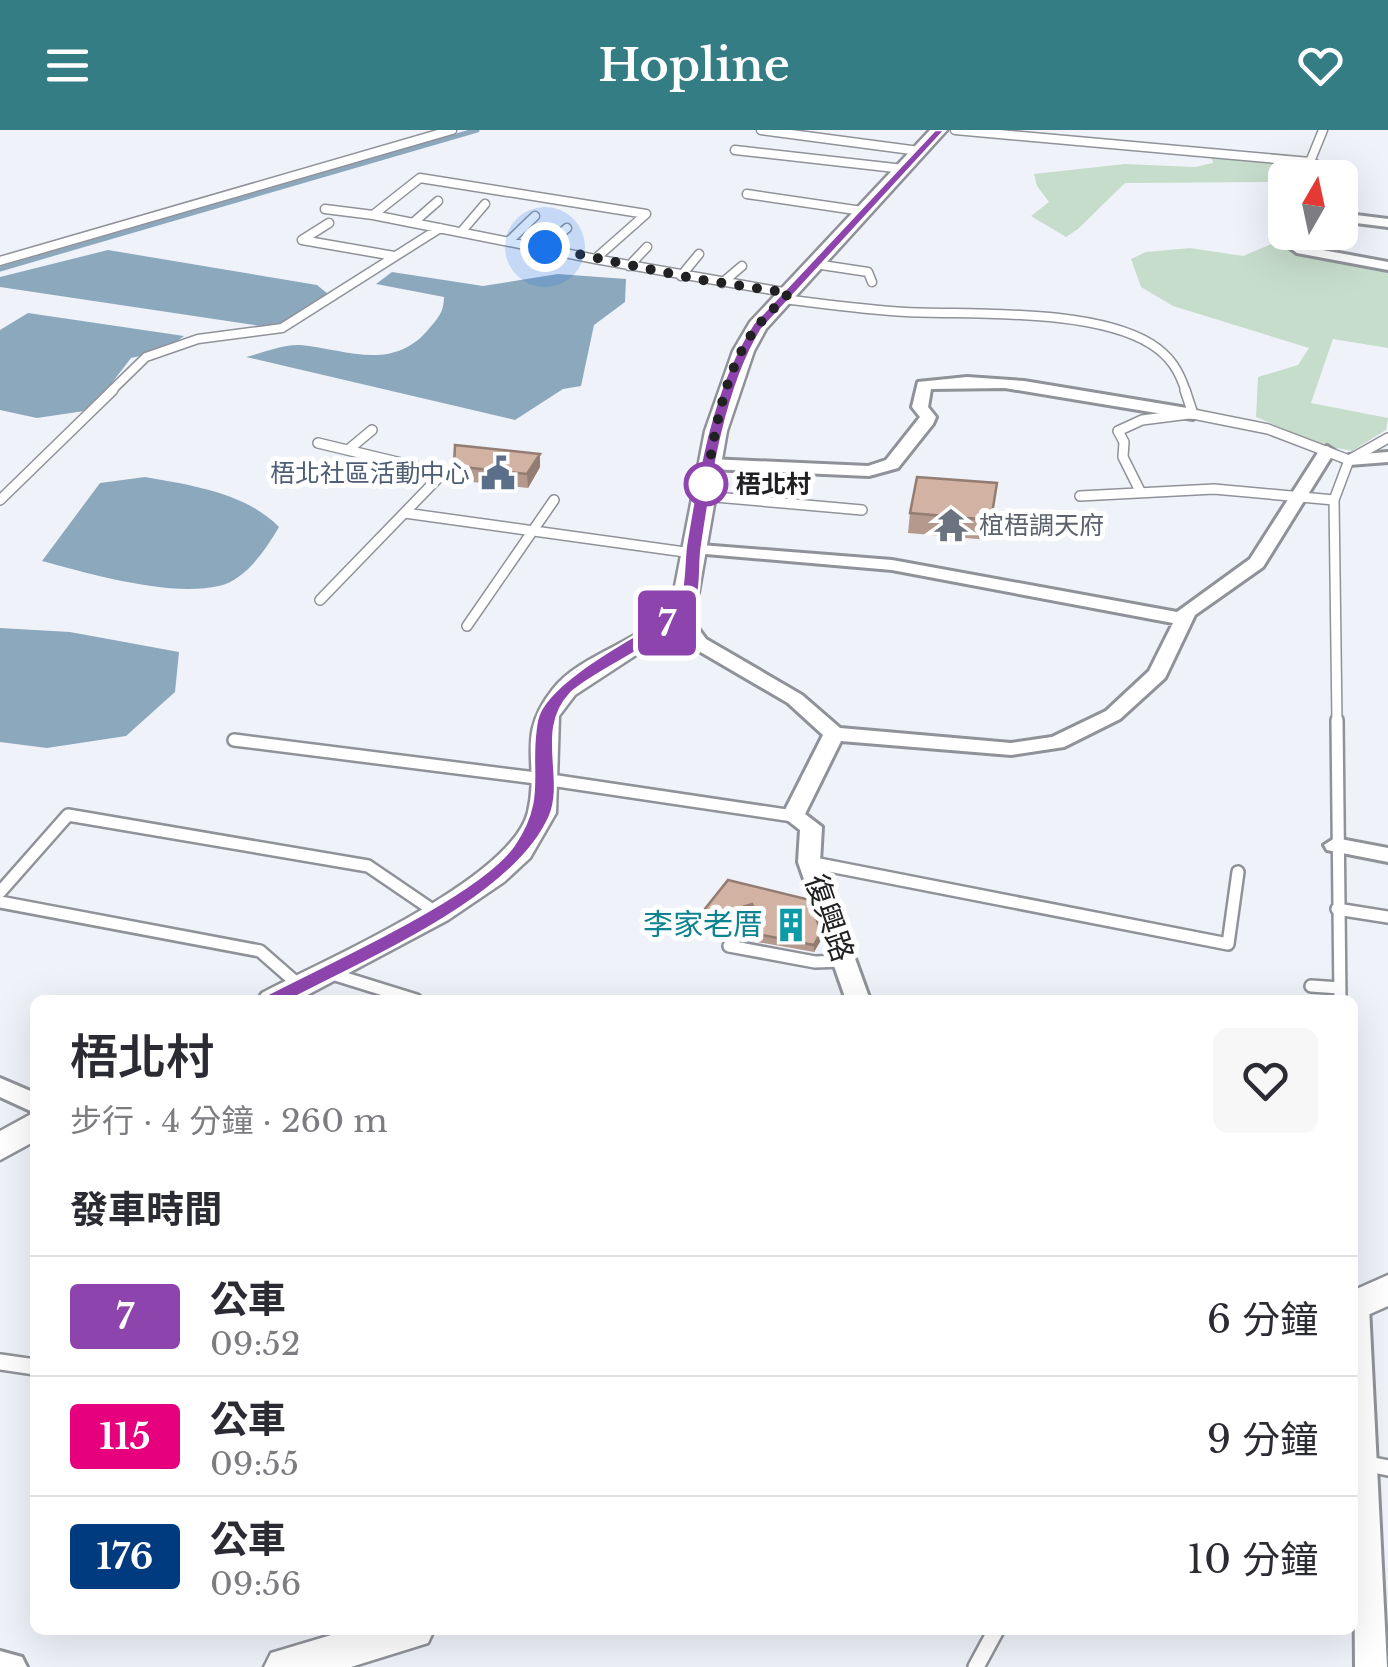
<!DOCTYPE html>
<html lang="zh-TW">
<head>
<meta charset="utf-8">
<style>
	body { margin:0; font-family:"Libre Baskerville","Noto Sans TC",serif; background:#f7f7f7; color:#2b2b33; height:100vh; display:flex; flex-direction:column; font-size:38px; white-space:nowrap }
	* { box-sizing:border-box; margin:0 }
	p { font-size:32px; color:#7c7c81 }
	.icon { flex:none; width:55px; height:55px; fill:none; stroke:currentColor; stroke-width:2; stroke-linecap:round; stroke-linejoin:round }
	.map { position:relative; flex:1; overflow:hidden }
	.drawer { position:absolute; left:30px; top:865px; width:1328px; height:640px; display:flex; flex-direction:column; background:#fff; border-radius:15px; box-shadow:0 10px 40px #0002 }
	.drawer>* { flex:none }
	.badge { padding:0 20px; border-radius:8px; font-size:35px; line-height:65px }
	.needle { width:65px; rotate:9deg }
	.fabs { position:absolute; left:1268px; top:30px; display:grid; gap:20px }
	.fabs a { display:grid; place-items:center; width:90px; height:90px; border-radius:15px; background:#fff; box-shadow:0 10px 40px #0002; font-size:50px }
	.you { position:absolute; width:50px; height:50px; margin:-25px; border:8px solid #fff; border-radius:50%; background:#1a73e8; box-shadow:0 0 0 15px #1a73e833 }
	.map>.badge { position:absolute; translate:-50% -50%; box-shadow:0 0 0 5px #fff }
	h2 { padding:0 40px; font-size:38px; line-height:90px }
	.round { display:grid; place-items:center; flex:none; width:105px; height:105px; border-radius:15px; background:#f7f7f7 }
	.summary { display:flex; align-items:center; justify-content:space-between; height:170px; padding:0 40px }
	h1 { font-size:48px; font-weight:600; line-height:75px }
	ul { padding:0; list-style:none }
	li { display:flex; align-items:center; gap:30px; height:120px; padding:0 40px; border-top:2px solid #e1e1e2 }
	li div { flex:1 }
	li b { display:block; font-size:38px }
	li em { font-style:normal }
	li .badge { min-width:110px; font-weight:700; text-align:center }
	header { display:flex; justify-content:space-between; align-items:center; height:130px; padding:0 40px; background:#357d85; color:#fff; font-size:45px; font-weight:600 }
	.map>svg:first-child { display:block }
</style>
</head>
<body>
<header><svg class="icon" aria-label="menu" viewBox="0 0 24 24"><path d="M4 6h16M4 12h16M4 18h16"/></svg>Hopline<svg class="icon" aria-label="heart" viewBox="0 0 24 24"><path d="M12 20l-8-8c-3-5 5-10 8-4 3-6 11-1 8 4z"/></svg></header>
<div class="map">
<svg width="1388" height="1537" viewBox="0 0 1388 1537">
	<rect width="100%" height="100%" fill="#f0f2fa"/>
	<path fill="#c7ddcb" d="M1211,25L1301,35L1292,47L1285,48V52L1125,53L1078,99L1066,107L1031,86L1049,72L1037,56L1034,44L1125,34L1195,37L1213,33Z
		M1276,112L1314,129L1388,138V218L1333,209L1311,273L1388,288L1386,300L1352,321L1322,315L1256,287L1258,247L1298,235L1309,218L1173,176L1141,157L1131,129L1146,122L1190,118L1243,126Z"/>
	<path fill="#8ca8bd" d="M108,120L317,155L328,164L274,198L0,157V147Z
		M392,142L483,156L558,144L626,149L625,172L594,195L581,256L563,259L515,290L246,227C262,223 283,214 300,215C345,219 391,242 427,201C437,189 444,183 444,167L376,154Z
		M28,183L184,206L164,221L131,228L91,280L37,288L0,280V200Z
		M145,347C191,355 246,363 279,397C266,419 246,450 219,456C169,467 90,444 42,431L100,353Z
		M0,498L70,502L179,522L175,562L126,606L47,618L0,612Z"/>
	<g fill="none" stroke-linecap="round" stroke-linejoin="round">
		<path stroke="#8ca8bd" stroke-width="5" d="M0,139L477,0"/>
		<g stroke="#909299" stroke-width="11">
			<path id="service-far3" d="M761,0L919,21
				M955,0L1310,32L1323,0
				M735,20L904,39
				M420,48L646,84L595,129L373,85Z
				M747,64L862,81
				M325,79L373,85
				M414,92L438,71
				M329,93L302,110L394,126
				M462,101L485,74
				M510,110L535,86
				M545,117L567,98
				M595,129L789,163
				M0,131L452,0
				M815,134L868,142L872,152
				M629,136L647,117
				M681,146L699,124
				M722,153L742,136
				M783,169C824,174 865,180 906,182C974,185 1093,178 1151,214C1170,226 1179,240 1186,262
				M110,262L146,227L198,209L282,198L440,98"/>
		</g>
		<g stroke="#909299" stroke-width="12">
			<path id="service-far2" d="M1185,260L1193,284L1268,299L1349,330
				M318,313L443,343L320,470
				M348,320L372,300
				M1141,363L1123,327L1124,312L1118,301L1142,290L1189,284
				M704,366L862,380
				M1080,366L1214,359L1334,370
				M0,370L113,260
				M405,383L692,423
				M467,496L554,370
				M1337,592L1334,370L1349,330L1388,308"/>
		</g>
		<g stroke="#909299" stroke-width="16">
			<path id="service-far1" d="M1337,590L1340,870
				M234,610L544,649L793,686
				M809,732L1228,814L1238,742
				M0,762L68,685L368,736L437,783
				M0,772L260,821L300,856
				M1337,779L1388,787
				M749,791L729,816L815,832L844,831
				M329,843L416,870
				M1311,856L1340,858"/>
		</g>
		<g stroke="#909299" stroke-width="20">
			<path id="service" d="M0,1232L35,1237
				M1363,1333L1388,1338
				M976,1537L996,1500"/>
		</g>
		<g stroke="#909299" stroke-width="6">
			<path id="minor" d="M1310,28L1317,32L1311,48H1298L1303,32Z
				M1340,83L1388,89V97L1340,91Z
				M1285,92V102L1306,117L1388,132V140L1297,123L1274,106L1280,93Z
				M967,247L1024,251L1193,279L1201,284L1193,289L1005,258L931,259L928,277L936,287L933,294L898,338L869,346L710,339L702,334L710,329L868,336L886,330L920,287L912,277L918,252Z
				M1327,316L1335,321L1263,437L1195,485L1165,548L1120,589L1064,617L1011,625L841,611L805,684L822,697L820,732L870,870H846L798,732L800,700L782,686L823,605L788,573L692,517L670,486L672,482H686L706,509L802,565L840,598L1011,613L1052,607L1106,581L1149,541L1173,493L892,440L694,423L685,418L688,414L892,430L1177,482L1250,429L1319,321Z
				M1388,322V332L1349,335L1341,330L1349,325Z
				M1335,708L1388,718V732L1327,720L1324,715Z
				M0,948L35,963V983L0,967Z
				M1352,1167L1365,1170L1369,1177L1387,1537H1355Z
				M0,1521L22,1527L27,1537H0Z"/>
		</g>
		<g stroke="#909299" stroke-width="5">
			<path id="tertiary" d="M930,0H947L766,199L754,221L727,301L696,477L688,491L575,565L559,586L556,683L530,728L504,752L448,790L298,870H257L262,863C324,830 511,750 528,682C540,631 515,607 553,559C580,524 643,511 671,477L705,301L733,221L750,192Z
				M35,982V1011L0,1030V1001Z
				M1388,1145V1176L1352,1192V1161Z
				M348,1500H434L428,1513L351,1537H264L271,1523Z"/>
		</g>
		<use href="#service-far3" stroke="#fff" stroke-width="8"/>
		<use href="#service-far2" stroke="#fff" stroke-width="9"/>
		<use href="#service-far1" stroke="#fff" stroke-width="11"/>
		<use href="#service" stroke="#fff" stroke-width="15"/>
		<use href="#minor" fill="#fff" fill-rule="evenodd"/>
		<use href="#tertiary" fill="#fff" fill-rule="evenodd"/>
	</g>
	<path fill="#b5998c" d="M540,324V337L528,358L454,350V336Z
		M997,353L989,410L908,403L910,383Z
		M728,750L821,810L814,822L746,810V802L756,789L751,782L742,784L724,807L692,802V795Z"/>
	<path fill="#937d72" d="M540,324V337L528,358L527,344Z
		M752,774L751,782L742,784L724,807V800L742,777Z
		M821,802V810L814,822V815Z"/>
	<path fill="#d2b2a3" stroke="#937d72" stroke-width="2.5" d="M455,315L540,324L527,344L454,336Z
		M917,347L997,353L991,390L910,383Z
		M728,750L810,770L821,802L814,815L746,802L758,786L752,774L742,777L724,800L692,795Z"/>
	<path fill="#8e44ad" stroke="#fff" stroke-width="2.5" d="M935,0H945L762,199C726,257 712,348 702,416C699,433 702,453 697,469C687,504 598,537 571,563C536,599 566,648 550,686C514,770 360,832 281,875H266L263,870L266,865C325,834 480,765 514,715C547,667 527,640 537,590C545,551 640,504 673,483C686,463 683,438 686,415C698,342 712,256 753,194Z"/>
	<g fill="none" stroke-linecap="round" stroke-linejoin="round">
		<path stroke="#212124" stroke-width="10" stroke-dasharray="0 18" d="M545,117L696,149L789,163C779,174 766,185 757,197C721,243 714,310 704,366L706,354"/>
	</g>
	<defs>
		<g id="civic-bare" transform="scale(2.7)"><path d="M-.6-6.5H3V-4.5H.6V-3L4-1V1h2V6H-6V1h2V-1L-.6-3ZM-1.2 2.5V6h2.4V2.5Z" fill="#5c6f8a" stroke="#fff" stroke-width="2.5" paint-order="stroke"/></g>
		<g id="temple-bare" transform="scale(2.7)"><path d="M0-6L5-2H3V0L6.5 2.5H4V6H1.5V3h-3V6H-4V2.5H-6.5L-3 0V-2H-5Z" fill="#6b7280" stroke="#fff" stroke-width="2.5" paint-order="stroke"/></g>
		<g id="building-bare" transform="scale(2.7)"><path d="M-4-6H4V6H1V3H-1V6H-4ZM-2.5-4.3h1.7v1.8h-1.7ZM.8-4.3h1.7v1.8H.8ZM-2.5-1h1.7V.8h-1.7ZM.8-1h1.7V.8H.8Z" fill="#0f9aa8" stroke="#fff" stroke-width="2.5" paint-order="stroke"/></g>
	</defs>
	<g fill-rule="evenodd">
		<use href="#civic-bare" x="498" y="343"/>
		<use href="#temple-bare" x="951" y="395"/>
		<use href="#building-bare" x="791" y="795"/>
	</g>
	<circle fill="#fff" stroke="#8e44ad" stroke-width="5" cx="706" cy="354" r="20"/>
	<g text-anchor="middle" stroke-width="10" stroke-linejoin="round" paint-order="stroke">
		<g font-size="25" fill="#4e5e75" stroke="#fff" text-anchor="end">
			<text x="470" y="352">梧北社區活動中心</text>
		</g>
		<g font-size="25" font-weight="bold" fill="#212124" stroke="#fff" text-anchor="start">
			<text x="736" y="363">梧北村</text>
		</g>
		<g font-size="25" fill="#5b616d" stroke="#fff" text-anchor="start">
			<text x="979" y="404">椬梧調天府</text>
		</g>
		<g font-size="30" fill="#212124" stroke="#fff">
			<text transform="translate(829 788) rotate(71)" y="10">復興路</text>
		</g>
		<g font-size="30" fill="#0d838f" stroke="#fff" text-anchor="end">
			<text x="763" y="805">李家老厝</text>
		</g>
	</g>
</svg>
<div class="fabs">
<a><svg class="needle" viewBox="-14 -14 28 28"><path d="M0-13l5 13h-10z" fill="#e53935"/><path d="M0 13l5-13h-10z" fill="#7c7c81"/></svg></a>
</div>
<div class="you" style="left:545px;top:117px"></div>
<b class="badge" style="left:667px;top:493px;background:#8e44ad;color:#fff">7</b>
<section class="drawer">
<div class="summary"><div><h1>梧北村</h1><p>步行 · 4 分鐘 · 260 m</p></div><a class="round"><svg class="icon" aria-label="heart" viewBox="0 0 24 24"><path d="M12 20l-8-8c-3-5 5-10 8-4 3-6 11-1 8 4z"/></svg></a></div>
<h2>發車時間</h2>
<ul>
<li><span class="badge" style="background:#8e44ad;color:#fff">7</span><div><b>公車</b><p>09:52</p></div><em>6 分鐘</em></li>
<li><span class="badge" style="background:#e6007e;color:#fff">115</span><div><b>公車</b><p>09:55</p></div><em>9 分鐘</em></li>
<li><span class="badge" style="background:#003b80;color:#fff">176</span><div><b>公車</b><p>09:56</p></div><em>10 分鐘</em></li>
</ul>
</section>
</div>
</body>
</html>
